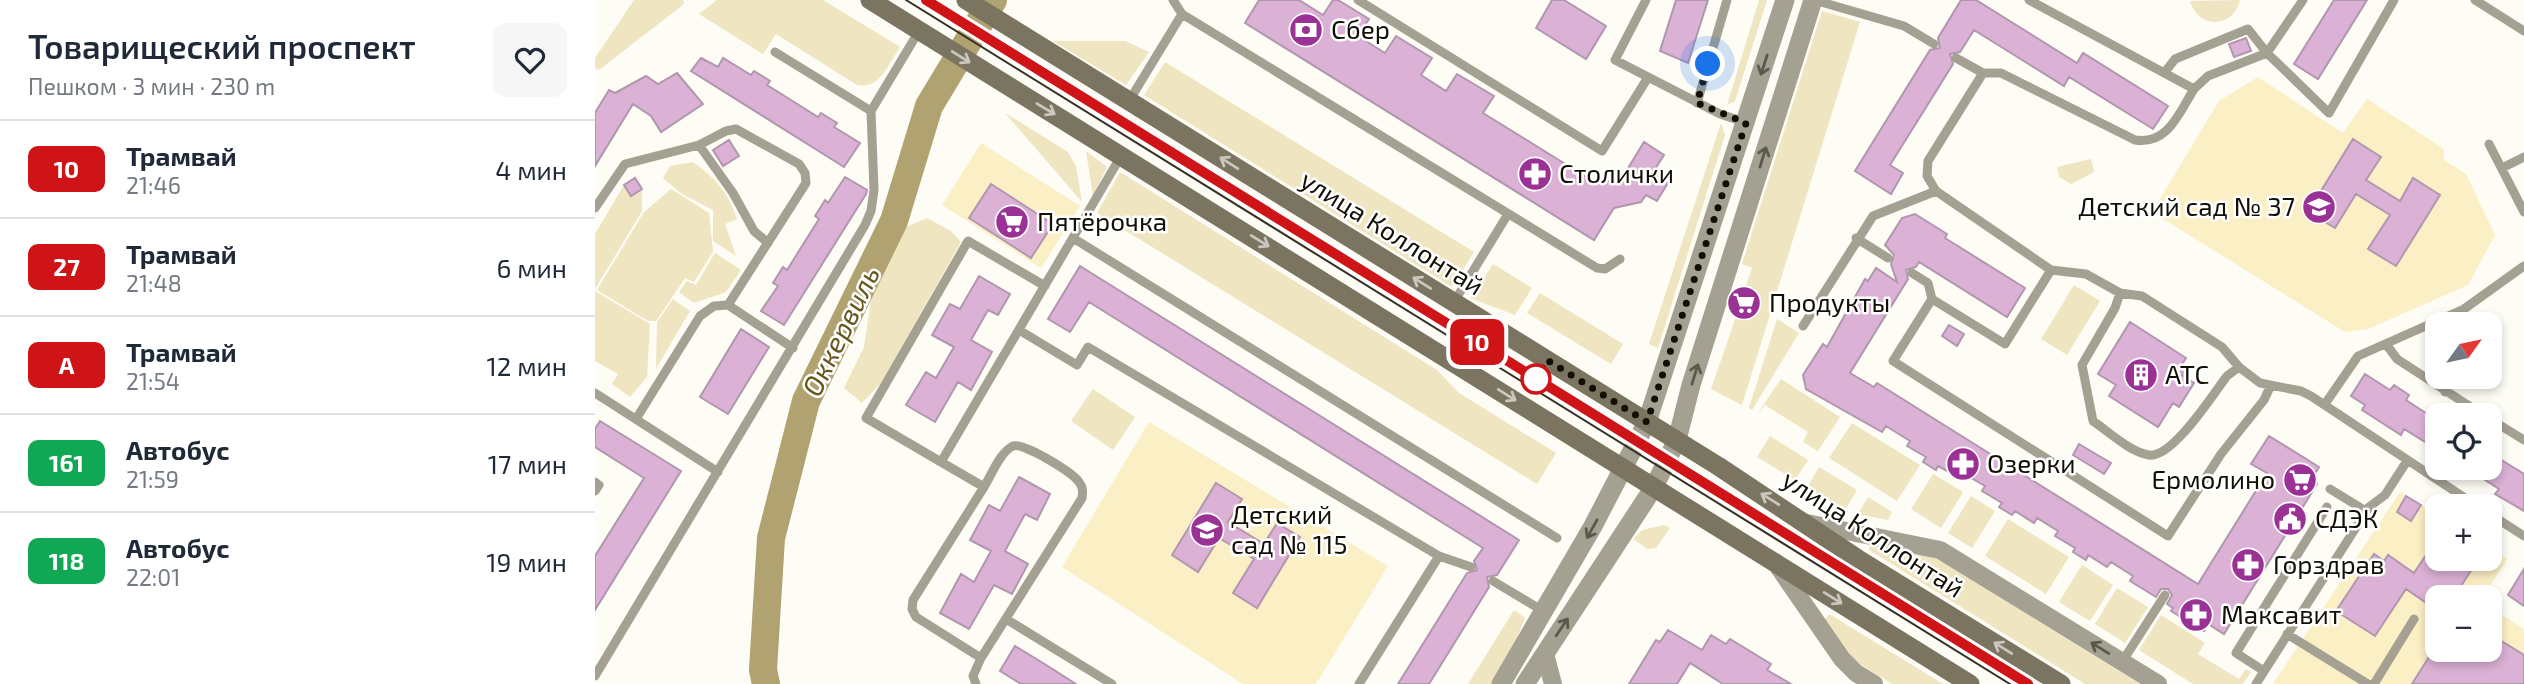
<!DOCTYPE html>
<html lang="ru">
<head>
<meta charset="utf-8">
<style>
	body { margin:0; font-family:"Exo 2",sans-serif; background:#f6f6f7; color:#1f2937; height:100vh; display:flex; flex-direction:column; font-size:26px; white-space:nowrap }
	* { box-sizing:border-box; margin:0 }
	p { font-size:23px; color:#747a83 }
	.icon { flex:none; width:38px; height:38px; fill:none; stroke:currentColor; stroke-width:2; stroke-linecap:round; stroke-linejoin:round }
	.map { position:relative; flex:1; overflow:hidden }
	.side { display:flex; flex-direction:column; background:#fff; width:595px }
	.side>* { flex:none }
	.badge { padding:0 14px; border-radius:10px; font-size:24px; line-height:46px }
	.needle { width:46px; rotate:57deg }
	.fabs { position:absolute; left:1830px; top:312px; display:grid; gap:14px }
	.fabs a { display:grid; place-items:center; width:77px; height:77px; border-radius:14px; background:#fff; box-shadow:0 4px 10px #0003; font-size:35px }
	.you { position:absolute; width:35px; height:35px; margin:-18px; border:5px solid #fff; border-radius:50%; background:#1a73e8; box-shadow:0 0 0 10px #1a73e833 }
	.map>.badge { position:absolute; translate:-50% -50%; box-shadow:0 0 0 4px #fff }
	.round { display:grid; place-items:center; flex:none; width:74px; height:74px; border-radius:14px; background:#f6f6f7 }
	.head { display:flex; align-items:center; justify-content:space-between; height:119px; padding:0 28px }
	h1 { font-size:33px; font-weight:600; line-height:52px }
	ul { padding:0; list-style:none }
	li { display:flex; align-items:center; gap:21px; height:98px; padding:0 28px; border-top:2px solid #e0e1e3 }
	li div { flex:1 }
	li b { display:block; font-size:26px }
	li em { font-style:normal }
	li .badge { min-width:77px; font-weight:700; text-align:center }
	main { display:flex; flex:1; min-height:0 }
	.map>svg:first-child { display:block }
</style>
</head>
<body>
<main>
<section class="side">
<div class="head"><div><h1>Товарищеский проспект</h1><p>Пешком · 3 мин · 230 m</p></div><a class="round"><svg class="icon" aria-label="heart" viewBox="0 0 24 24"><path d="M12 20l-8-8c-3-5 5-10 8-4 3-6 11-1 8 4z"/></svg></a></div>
<ul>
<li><span class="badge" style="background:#ce1417;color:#fff">10</span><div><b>Трамвай</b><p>21:46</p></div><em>4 мин</em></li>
<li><span class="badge" style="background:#ce1417;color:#fff">27</span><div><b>Трамвай</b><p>21:48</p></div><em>6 мин</em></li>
<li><span class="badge" style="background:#ce1417;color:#fff">А</span><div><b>Трамвай</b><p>21:54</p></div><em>12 мин</em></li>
<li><span class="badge" style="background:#10a855;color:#fff">161</span><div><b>Автобус</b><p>21:59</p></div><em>17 мин</em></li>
<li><span class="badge" style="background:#10a855;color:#fff">118</span><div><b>Автобус</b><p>22:01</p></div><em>19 мин</em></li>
</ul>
</section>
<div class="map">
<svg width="1929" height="684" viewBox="0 0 1929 684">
	<rect width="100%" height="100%" fill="#fdfcf5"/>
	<path fill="#fbefc6" d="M1663,77L1748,133L1772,99L1849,149V160L1871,174L1900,235L1873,285L1773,329L1750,332L1557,212L1624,101Z
		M386,143L485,206L446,268L347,205Z
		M554,422L793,566L721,684H648L467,567Z
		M1805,492L1843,515V558H1895V549L1912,559L1888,597H1843V649H1895V607L1929,629V684H1678Z"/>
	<path fill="#efe5c0" d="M39,0H88L89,4L4,70L0,68V58Z
		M122,0H228L305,47C294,63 285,90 262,85L181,34L168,54L104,14Z
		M1164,0H1172L1140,101L1132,105Z
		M1645,0C1638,29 1603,29 1595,1Z
		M1227,11L1265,22L1147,405L1116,389L1142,314L1152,316L1158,294L1149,291L1157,268L1147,264Z
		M458,41H530L554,52L531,85Z
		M570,62L879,252L857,287L549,95Z
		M410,113L473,152L481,166L487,202Z
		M1126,123L1130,135L1063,348L1054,344Z
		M491,151L512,167L498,196Z
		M1496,159L1499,172L1476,184L1464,177L1462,167Z
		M98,162C120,177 134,194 142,219L130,224L141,256L118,241V210L87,194L68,178L75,166Z
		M525,172L842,370L864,393L961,453L942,484L502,213Z
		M29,185L36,196L47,189V211L0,289V234Z
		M76,189L114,213L118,252L99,282L90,278L61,321H53L2,290L49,212Z
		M332,218L356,231L366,242L286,383L267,403L249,388L269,347L278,287L304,230Z
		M120,253L146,270L131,292L99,303L84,292L92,281L101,285Z
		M898,264L937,288L920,315L875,298Z
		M1479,285L1505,301L1472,355L1446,339Z
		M0,291L55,324L52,377L35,397L17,384L23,374L0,361Z
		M945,293L1028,344L1016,364L932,313Z
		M78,299L95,311L61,369L62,322Z
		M1182,319L1204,333L1157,410L1154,408Z
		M1186,379L1245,417L1223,451L1208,442L1213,432L1170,405L1163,413Z
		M498,389L540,417L518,450L476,421Z
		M1257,423L1325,465L1302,501L1234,458Z
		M1175,436L1213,460L1200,480L1162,457Z
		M1224,467L1262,490L1250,510L1212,488Z
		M1338,474L1368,492L1346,528L1316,509Z
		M1376,496L1400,511L1377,548L1353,533Z
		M1273,497L1297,512L1293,520L1263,514Z
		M1413,519L1474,557L1451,594L1390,556Z
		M1069,525L1075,528L1061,548L1053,549L1038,539L1047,530Z
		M1274,542L1338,556L1545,684H1490L1274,550Z
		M1487,565L1518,585L1495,621L1464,602Z
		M1522,588L1553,607L1530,643L1500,624Z
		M919,610L930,618L917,651L897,684H873Z
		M1233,615H1236L1348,684H1297L1259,660L1230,620Z
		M1566,615L1610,643L1603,654L1644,679L1651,669L1656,672L1648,684H1598L1544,650Z"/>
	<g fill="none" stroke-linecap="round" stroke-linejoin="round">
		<path stroke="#b0a271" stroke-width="28" d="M171,684L168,670L176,538L211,401L299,221L334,106L398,0"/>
	</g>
	<path fill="#dbb1d6" stroke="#b197ae" stroke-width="2" d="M664,0H704L728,15L738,0H743L774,19L763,36L790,53L801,36L837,58L826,75L851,91L862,74L899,96L888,113L1001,183L1027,178L1049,142L1069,155L1058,172L1074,181L1062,201L1051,195L1046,202L1019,208L999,240L650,23Z
		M957,0H969L1011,26L991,59L941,28Z
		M1081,0H1113L1093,63L1065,51Z
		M1366,0H1381L1482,63L1488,53L1573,106L1558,129L1474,77L1469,86L1379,30L1365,52L1355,54L1358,64L1295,165L1308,173L1296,194L1260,171L1335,50L1345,48L1343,38Z
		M1739,0H1772L1723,79L1699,64Z
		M1651,38L1656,51L1639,57L1634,44Z
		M106,58L123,67L128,58L156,75L159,71L175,81L172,85L223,117L226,113L242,123L239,127L265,143L249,167L96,71Z
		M82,73L108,104L66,132L56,116L38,104L0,166V113L14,90L20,93L51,76L63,84Z
		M1758,139L1786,157L1771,180L1805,201L1818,178L1845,195L1801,266L1773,249L1795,215L1761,194L1740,228L1713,212Z
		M134,140L144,156L128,166L118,150Z
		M250,177L272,190L271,194L189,325L166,311L183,286L178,283L188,267L192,270L224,219L220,216L230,200L233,203Z
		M40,178L47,189L36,196L29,185Z
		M396,184L458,224L436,258L374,218Z
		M1320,214L1352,234L1350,238L1430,288L1412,317L1324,262L1321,267L1311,270L1313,279L1255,373L1279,387L1282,383L1603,584L1672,473L1656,464L1674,436L1724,467L1716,480L1722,484L1629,634L1613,624L1609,631L1576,611L1578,608L1572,604L1577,595L1573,589H1566L1561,597L1535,581L1538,576L1516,562L1512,567L1493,555L1491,560L1478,552L1480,548L1460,536L1463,531L1442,518L1439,523L1420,511L1417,515L1404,507L1407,503L1387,491L1390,486L1366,472L1363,477L1343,466L1341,470L1328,462L1331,457L1312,446L1315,441L1291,426L1287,432L1211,389L1208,375L1228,344L1232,347L1270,279L1273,281L1281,268L1302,282L1296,264L1299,255L1290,245L1307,218Z
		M485,266L924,540L902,575L892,577L894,587L834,684H803L872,573L882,570L879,561L888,548L494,302L475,332L453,319Z
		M384,276L415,294L403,315L393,310L376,340L397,352L376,390L363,382L340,422L311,405L331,372L341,378L359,347L337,335L355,304L365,309Z
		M1535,322L1591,358L1584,369L1589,372L1587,375L1599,383L1584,407L1578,403L1563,427L1514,396L1521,385L1503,374Z
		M1354,325L1369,334L1362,346L1347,336Z
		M146,329L174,347L133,414L105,397Z
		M1770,374L1795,390L1799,385L1814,395L1811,400L1843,421V450L1809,429L1806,435L1767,410L1770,405L1756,396Z
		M5,421L86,471L0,610V556L49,478L0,447V429Z
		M1484,444L1516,463L1509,474L1478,455Z
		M1895,453L1929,474V511L1900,494L1904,489L1870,467H1895Z
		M424,477L455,494L442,520L430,514L410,551L433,564L417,594L399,585L374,629L345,613L366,574L379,582L396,551L375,540L394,505L405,511Z
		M621,483L647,499L633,522L669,544L682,523L705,537L662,608L638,593L659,559L624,538L603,572L577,555Z
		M1811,496L1826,505L1816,521L1802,512Z
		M1843,537V558H1884L1859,597H1843V611L1811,589L1780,636L1741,611L1779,554L1789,561L1793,555L1819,573Z
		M1929,569V606L1913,595Z
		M1073,630L1107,650L1116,635L1131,644L1135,639L1176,664L1172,670L1196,684H1128L1095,663L1082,684H1034L1061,640L1065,642Z
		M1895,634L1929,655V684H1817L1839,649H1895Z
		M420,646L448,663L481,684H426L405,671Z"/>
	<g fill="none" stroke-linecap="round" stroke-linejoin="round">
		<path stroke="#a4a092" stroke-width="9" d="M578,0L587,14
			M763,0L1007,151L1052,79
			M1051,0L1020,60L1125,114L1149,122
			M1219,0L1309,26L1339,44
			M1708,0L1672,53L1734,113L1799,0
			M1880,0L1929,31
			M180,52L276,111
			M1361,58L1388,73
			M1570,72L1580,59L1653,29L1672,53L1613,76L1599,89
			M534,101L587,14L1002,268L1010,269L1025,259
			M1102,103L1132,0
			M1894,144L1929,212
			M104,145L138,193L159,231L173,243
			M1907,168L1929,157
			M1341,191L1332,176L1333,161L1388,73H1406L1540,140C1573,145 1584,113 1599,89L1434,0
			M0,208L30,164L104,145L131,131L141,129L204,164L210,173L211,183L133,305L198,348
			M478,238L962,538
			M1261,238L1293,258
			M1456,270L1410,344L1337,299L1298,361L1573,536L1626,454L1669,400L1675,387
			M1317,273L1333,283L1337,299
			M450,286L373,241L271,418L346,462L526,156
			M1525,293L1520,308L1487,365L1498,421C1514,432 1535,452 1554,455C1577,459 1618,394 1632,376L1644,367
			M859,302L913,214
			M1208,326L1278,216L1341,191L1456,270L1491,274L1525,293L1547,296L1627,347L1644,367L1665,383L1706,391L1716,396L1882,506
			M424,330L482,365L493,347L844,556L876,567
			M1791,344L1802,359L1888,415
			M1850,392L1858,376
			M0,393L123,472
			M1730,404L1763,356L1869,309L1929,266
			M41,419L105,316L119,306L133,305
			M1895,419L1929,440
			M346,462L389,487L318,600L317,609L321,617L386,658L487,498C488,491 488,487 484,482C477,472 428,442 418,446C405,452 396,476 389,487
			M0,482L4,485L0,491
			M1735,489L1771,511
			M1895,514L1929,536
			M898,581L948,611
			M411,619L517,684
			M1692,634L1773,684
			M1527,662L1570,595
			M1669,671L1641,653L1732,507
			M0,676L270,225L276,211L279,190L276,111L324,31
			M381,684L378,676L386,658
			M764,684L844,556
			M1661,684L1774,507L1790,495L1812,461
			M1779,684L1819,619"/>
		<path stroke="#a4a092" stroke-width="18" d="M1212,523L1345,550L1563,684
			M1180,562L1247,659L1261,673L1279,684
			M950,654L958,684"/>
		<path stroke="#a4a092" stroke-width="19" d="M906,684L998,526L1052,422L1190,0
			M930,684L1059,487L1082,440L1096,385L1218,0"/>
		<path stroke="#7a7460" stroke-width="19" d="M275,0L1375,684
			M371,0L1123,466L1263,559L1466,684"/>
		<path stroke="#333027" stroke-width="2" d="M311,0L1415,684
			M331,0L502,106
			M1409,669L1433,684"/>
	</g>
	<defs><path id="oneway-shaft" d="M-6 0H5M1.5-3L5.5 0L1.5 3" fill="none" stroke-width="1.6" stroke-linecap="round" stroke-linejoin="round" transform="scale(1.75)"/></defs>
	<g stroke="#cac7bf">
		<use href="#oneway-shaft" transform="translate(366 57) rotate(32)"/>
		<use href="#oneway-shaft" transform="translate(451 109) rotate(31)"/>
		<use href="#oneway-shaft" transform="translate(634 163) rotate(-148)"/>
		<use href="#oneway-shaft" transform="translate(665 241) rotate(32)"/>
		<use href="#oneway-shaft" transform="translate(827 283) rotate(-148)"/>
		<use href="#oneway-shaft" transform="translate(912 395) rotate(32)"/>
		<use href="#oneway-shaft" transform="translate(1175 499) rotate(-148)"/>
		<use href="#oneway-shaft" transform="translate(1238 598) rotate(32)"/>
		<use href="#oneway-shaft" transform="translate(1408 648) rotate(-148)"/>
	</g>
	<g stroke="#5b584c">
		<use href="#oneway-shaft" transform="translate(1169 65) rotate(108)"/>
		<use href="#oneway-shaft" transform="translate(1168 157) rotate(-73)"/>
		<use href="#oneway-shaft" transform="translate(1100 374) rotate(-73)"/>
		<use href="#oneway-shaft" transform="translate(997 529) rotate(119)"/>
		<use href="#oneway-shaft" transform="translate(967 627) rotate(-56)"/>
		<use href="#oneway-shaft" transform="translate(1505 648) rotate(-148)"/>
	</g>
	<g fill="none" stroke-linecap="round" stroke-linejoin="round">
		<g stroke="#fff" stroke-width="16">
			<path id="line" d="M331,0L1433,684"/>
		</g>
		<use href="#line" stroke="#ce1417" stroke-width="10"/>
		<path stroke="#120f05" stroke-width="7" stroke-dasharray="0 12.6" d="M941,379L952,360L1052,422L1151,123L1102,103L1113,64"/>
	</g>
	<defs>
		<g id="bank-disc" transform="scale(1.75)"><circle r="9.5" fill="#9a3295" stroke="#fff"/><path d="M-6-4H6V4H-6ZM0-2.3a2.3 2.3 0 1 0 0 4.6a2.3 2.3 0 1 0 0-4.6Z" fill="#fff"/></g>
		<g id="pharmacy-disc" transform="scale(1.75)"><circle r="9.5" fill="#9a3295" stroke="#fff"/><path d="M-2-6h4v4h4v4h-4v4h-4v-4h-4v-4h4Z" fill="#fff"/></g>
		<g id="school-disc" transform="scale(1.75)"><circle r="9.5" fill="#9a3295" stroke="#fff"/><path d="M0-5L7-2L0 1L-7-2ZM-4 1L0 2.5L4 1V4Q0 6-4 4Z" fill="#fff"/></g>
		<g id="supermarket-disc" transform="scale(1.75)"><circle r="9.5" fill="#9a3295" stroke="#fff"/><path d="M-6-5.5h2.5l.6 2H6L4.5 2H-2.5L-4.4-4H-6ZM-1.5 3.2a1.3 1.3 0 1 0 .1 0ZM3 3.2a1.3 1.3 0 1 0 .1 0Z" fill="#fff"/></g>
		<g id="building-disc" transform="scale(1.75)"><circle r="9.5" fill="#9a3295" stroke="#fff"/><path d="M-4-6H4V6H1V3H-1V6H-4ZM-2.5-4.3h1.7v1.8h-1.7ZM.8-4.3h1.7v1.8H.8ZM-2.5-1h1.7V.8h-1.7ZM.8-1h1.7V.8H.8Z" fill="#fff"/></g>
		<g id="civic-disc" transform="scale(1.75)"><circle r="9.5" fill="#9a3295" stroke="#fff"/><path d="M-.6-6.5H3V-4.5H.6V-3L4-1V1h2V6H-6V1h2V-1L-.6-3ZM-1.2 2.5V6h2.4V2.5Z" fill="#fff"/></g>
	</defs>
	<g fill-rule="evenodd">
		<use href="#bank-disc" x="711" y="30"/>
		<use href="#pharmacy-disc" x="940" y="174"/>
		<use href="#school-disc" x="1724" y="207"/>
		<use href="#supermarket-disc" x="417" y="222"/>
		<use href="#supermarket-disc" x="1149" y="303"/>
		<use href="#building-disc" x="1546" y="375"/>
		<use href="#pharmacy-disc" x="1368" y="464"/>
		<use href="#supermarket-disc" x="1705" y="480"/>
		<use href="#civic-disc" x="1695" y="519"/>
		<use href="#school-disc" x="612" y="530"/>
		<use href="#pharmacy-disc" x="1653" y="565"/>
		<use href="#pharmacy-disc" x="1601" y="615"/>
	</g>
	<circle fill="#fff" stroke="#ce1417" stroke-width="3.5" cx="941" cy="379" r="14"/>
	<g text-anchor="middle" stroke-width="5" stroke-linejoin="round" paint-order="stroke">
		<g font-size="26" fill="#120f05" stroke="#fff" text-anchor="start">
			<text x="736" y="39">Сбер</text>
			<text x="964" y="183">Столички</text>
			<text x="1700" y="216" text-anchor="end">Детский сад № 37</text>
			<text x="442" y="231">Пятёрочка</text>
			<text x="1174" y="312">Продукты</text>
			<text x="1570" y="384">АТС</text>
			<text x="1392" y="473">Озерки</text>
			<text x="1680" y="489" text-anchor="end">Ермолино</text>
			<text x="636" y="524">Детский<tspan x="636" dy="30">сад № 115</tspan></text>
			<text x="1720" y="528">СДЭК</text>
			<text x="1678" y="574">Горздрав</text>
			<text x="1626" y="624">Максавит</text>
		</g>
		<g font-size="26" fill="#120f05" stroke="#fff">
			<text transform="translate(797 233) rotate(32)" y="9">улица Коллонтай</text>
			<text transform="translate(1278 534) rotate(33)" y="9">улица Коллонтай</text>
		</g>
		<g font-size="28" font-style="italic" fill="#66571c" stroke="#fff">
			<text transform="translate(246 331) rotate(-64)" y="10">Оккервиль</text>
		</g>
	</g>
</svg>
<div class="fabs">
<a><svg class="needle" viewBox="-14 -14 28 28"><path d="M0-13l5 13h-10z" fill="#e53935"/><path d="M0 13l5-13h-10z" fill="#747a83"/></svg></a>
<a><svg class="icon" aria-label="locate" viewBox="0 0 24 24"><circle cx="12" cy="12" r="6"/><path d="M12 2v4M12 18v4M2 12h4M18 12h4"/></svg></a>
<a>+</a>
<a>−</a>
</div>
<div class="you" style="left:1113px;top:64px"></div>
<b class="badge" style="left:882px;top:342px;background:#ce1417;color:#fff">10</b>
</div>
</main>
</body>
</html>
